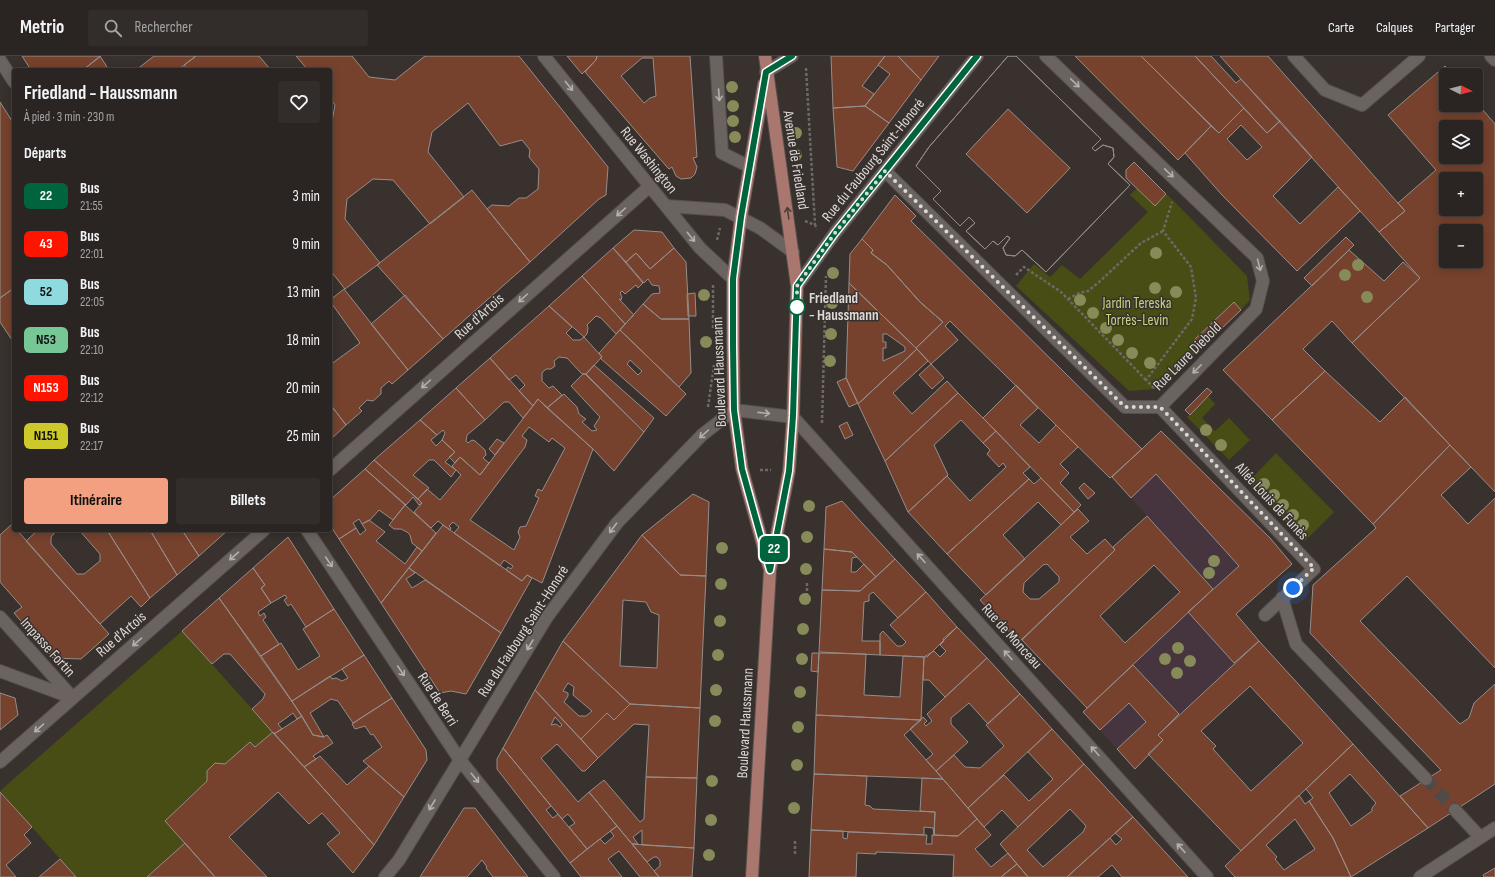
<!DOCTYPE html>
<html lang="fr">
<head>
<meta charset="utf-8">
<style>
	body { margin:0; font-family:"Sofia Sans Condensed",sans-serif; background:#322d2a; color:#f1f3f6; height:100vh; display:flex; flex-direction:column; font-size:15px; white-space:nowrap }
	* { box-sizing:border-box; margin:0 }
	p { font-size:13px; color:#a5a5a5 }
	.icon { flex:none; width:22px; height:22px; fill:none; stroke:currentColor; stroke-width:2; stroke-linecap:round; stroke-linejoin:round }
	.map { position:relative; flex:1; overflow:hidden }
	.side { position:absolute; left:12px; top:12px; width:320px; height:464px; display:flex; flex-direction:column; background:#2a2522; border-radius:4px; box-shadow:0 2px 10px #0003,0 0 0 1px #464240 }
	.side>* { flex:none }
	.badge { padding:0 8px; border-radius:6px; font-size:14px; line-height:26px }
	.needle { width:26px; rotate:96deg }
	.tools { position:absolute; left:1439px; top:12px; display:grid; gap:8px }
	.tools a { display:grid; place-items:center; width:44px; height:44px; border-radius:4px; background:#2a2522; box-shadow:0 2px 10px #0003,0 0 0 1px #464240; font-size:20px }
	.you { position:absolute; width:20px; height:20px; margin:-10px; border:3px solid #fff; border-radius:50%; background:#1a73e8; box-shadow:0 0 0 6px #1a73e833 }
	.map>.badge { position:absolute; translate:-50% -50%; box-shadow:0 0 0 2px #fff }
	h2 { padding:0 12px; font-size:15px; line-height:36px }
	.round { display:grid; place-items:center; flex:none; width:42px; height:42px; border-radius:4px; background:#322d2a }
	.headline { display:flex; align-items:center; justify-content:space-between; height:68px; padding:0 12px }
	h1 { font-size:19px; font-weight:700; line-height:30px }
	.primary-button { display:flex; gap:8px; margin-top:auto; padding:8px 12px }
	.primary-button a { flex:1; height:46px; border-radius:4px; background:#f2a07f; color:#111; font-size:16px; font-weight:700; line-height:46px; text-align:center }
	.primary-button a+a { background:#322d2a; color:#f1f3f6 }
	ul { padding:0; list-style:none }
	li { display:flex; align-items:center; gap:12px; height:48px; padding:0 12px }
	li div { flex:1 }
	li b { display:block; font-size:15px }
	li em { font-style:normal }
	li .badge { min-width:44px; font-weight:700; text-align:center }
	header { display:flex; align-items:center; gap:24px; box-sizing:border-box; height:56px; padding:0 20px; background:#2a2522; border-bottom:1px solid #464240 }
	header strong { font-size:19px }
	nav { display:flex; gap:22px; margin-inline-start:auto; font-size:14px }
	.search { width:280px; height:36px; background:#322d2a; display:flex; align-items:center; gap:10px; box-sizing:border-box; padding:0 14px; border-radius:4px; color:#a5a5a5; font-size:15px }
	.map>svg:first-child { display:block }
</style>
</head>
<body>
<header>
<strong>Metrio</strong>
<div class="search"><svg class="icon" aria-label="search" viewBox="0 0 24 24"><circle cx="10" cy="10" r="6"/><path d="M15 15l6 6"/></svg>Rechercher</div>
<nav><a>Carte</a><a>Calques</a><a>Partager</a></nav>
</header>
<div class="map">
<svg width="1495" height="821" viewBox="0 0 1495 821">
	<rect width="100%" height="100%" fill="#38312e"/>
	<path fill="#46343e" d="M1161,375L1270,482L1292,508L1236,558L1259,585L1158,678L1163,684L1117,693L1083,656L1213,533L1112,421Z"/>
	<path fill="#474d14" d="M1137,132L1155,150L1166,138L1173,144L1247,220L1250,244L1241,254L1234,246L1193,285L1200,293L1161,330L1155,333L1129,335L1016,230L1034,208L1050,221L1062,209L1080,223L1148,156L1130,139Z
		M1208,340L1215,348L1202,362L1215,375L1229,362L1250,384L1229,404L1187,361Z
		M1276,397L1334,456L1305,485L1248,426Z
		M182,575L273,676L255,691L250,686L182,748L185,787L147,821H76L0,735Z"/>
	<path fill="#76422d" stroke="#968d8a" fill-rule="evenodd" d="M22,0H101L83,14H31Z
		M100,0L109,14H83Z
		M154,0H196L178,14H136Z
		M196,0H259L270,13L188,14L184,9Z
		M296,0H352L369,21L395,24L425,0H519L608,111L606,139L599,143L530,206L487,153L492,149L509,150L519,142H526L538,133L539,113L529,101L530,94L522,84L500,90L468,47L432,76L428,96L464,141L430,168L393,124L373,123L347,143L345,163L380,207L345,233L330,214V76L335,49L330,42V14H308Z
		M567,0H597L596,4L582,18Z
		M597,0H690L697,101L693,102L697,111L695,118L691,122L681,123L676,120L672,111L669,113L667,111L585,16L596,4ZM642,2H653L656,40L650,42L644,47L621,20Z
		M831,0H885L862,30L874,38L865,50L833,52Z
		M885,0H898L921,24L889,67L865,50L890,18L878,9Z
		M898,0H939L921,24Z
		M1008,0H1016L1101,83L1092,92L1095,95L1103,89L1113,92L1114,101L1108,108L1130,129L1046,216L1022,194L1015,200L1006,199L1003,192L1010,182L1007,180L998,189L993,185L985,193L966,175L975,167L969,161L960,170L933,143L941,135L916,110L929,91ZM1008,53L1070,112L1027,157L966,98Z
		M1008,0H1016L1101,83L1092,92L1095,95L1103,89L1113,92L1114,101L1108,108L1130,129L1046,216L1022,194L1015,200L1006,199L1003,192L1010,182L1007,180L998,189L993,185L985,193L966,175L975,167L969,161L960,170L933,143L941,135L916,110L929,91Z
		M1075,0H1141L1211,70L1178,104Z
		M1141,0H1195L1244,52L1219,77Z
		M1195,0H1211L1236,27L1241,23L1280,65L1267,77Z
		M1220,0H1268L1405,155L1379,176Z
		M1445,10L1453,19H1446V49H1476V46L1495,68V436L1352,287L1420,222L1379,176L1405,155L1398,147L1436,114L1388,59ZM1446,71H1476V101H1446ZM1446,123H1476V153H1446ZM1446,175H1476V205H1446Z
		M0,46L14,68V232L0,242Z
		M865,50L889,67L853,115L837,111L833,52Z
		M1244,52L1267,77L1280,65L1312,101L1273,140L1300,168L1338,131L1360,155L1297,215L1222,139L1185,97L1211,70L1219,77ZM1241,69L1262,91L1247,104L1227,83Z
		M1134,106L1166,138L1155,150L1126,122V114Z
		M472,134L530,206L443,283L377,209Z
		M895,139L916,160L911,165L1142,393L1110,422L950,265L945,270L958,284L931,308L916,292L943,266L920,246L887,209L871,197L873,194L862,183Z
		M634,174L662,176L674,192L650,213L636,197L626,206L613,192Z
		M1346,181L1354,189L1312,230L1304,222Z
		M862,183L873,194L871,197L887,209L920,246L943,266L916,292L849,227L850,198Z
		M613,192L643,227L638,232L636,229L625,238L622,235L620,237L622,241L621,244L619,243L634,259L625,268L582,220Z
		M674,192L686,206L689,263H661L643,248L652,238L660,237L659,230L652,229L648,223L644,227L626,206L636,197L650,213Z
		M1349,194L1384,225L1403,206L1420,222L1352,287L1332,265L1303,293L1325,315L1272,364L1223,314Z
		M582,220L625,268L616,278L601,262L596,260L587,269L588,272L587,278L584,281L549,250Z
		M849,227L917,293L858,348L846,322ZM883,278H887L905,291V295L883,305V292H886V286H883Z
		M14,232V287L0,266V242Z
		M344,233L408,314L392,328L389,325L381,332V338L373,345L367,344L359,352L362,355L346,369L330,348V309L360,287L332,248L330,250V244Z
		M695,237L696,260H688L687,238Z
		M405,239L443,283L408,314L371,268Z
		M1234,246L1241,254L1200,293L1193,285Z
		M643,248L661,263H689L691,317L679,331L620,274Z
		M549,250L572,271L566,277L573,284H580L584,281L602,301L586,318H582L567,302L559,301L554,305L555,310L551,313H546L542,317V325L549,332L553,330L562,339L547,352L538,343L533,350L519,335L525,329L516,319L509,324L490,302Z
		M620,274L686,338L666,360L600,302L602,301L599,297ZM630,304L642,315L638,319L627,308Z
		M917,293L928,305L893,337L912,358L947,325L958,337L885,405L858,348Z
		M490,302L533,350L523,362L509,346H504L485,364L456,332Z
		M931,308L944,322L932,333L919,319Z
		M594,309L654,362L644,376L586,318Z
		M1325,315L1380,366L1405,341L1450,389L1373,468L1272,364Z
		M584,317L644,376L614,415L593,393L547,352L564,338L577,351L579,358L586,363L582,366L592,375L597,374L594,370L600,361L571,330Z
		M846,322L858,347L849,351L837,326Z
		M1016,329L1038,352L1020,369L1039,387L1056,369L1078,391L1060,408L1069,417L1060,427L1081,449L1074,456L983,362Z
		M456,332L485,364L467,379L466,385L468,387L472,384L475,385L485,394L486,399L483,402L489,407L480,419L460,401L455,407L449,401L455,396L442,384L445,377L443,374L437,379L420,364Z
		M1207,332L1212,336L1190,359L1185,354Z
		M958,337L996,375L983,387L961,364L934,389L948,419L908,456L885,405Z
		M538,343L593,393L542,527L527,519L522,525L506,514L508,511L511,513L513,510L504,504L500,510L454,477L459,471L453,466L449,470L451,472L450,474L438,465L431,472L414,456L422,447L418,443L427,433L440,444L461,419L452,410L460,401L480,419ZM529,371L549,386L552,382L565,392L542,435L538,433L535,440L539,442L526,470L520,471L518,476L520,481L514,494L470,464L525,391L527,384L522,380Z
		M330,348L346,369L330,384Z
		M420,364L437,379L431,384L436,390L442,384L455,396L445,406L456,414L451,421L434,404H429L413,419L429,432L418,443L374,404Z
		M847,366L853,379L845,383L839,370Z
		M996,375L1030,411L1023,417L1029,423L947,498L908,456L947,420L970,445L1006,411L1003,407L999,411L987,398L990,394L983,387Z
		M1161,375L1270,482L1292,508L1236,558L1259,585L1234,607L1188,556L1239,510L1156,418L1131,442L1112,421Z
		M497,383L504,387L495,399L489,393Z
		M1450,389L1471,411L1441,439L1468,468L1495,442V612L1407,520L1360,565L1460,668L1469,662L1474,647L1495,628V728L1428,772L1400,740L1441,714L1310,577L1313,529L1376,472L1373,468Z
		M374,404L422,447L419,449L413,441L406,449L365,413Z
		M365,413L405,449L393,464L379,454L370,464L362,468L359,463L353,467L356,472L339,483L330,469V444Z
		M1041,422L1074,456L1061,469L1038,446L1003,479L1025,503L986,539L947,498L1029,423L1034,428Z
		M1084,427L1095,437L1088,443L1079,432Z
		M693,438L709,446L706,520L680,519L642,479Z
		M842,445L895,503L876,521L852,496L824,493L826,451Z
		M405,449L436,477L422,495L412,487L410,479L407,476L401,473H394L389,469Z
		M1078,453L1089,465L1070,481L1087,498L1105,483L1115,494L1019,586L980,544ZM1047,508L1059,521V526L1039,543H1030L1023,536L1024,527L1043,509Z
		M1147,460L1213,533L1087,652L1022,584L1115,494L1113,491ZM1154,509L1180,536L1125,587L1100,560Z
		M369,464L385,476L376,485L405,508L417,491L422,495L381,547L339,483L356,472L360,479L366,474L362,468Z
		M12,468L14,474H17L109,578L81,603L53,602L14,557L22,551L0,526V479Z
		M443,469L522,525L527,519L532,522L501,577L409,512Z
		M38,474H57L51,481V488L77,518H84L100,505V498L79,474H107L150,542L141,551L131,540L100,568L26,485Z
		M107,474H150L177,519L150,542Z
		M150,474H182L199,500L177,519Z
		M182,474H228L199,500Z
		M642,479L680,519L706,520L700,652L630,648L563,585ZM623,544L646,546L651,556L659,559L657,612L620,610Z
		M288,481L334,553L306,571L291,548L288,550L284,544L287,542L285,539L271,547L261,532L265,529L253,512Z
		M824,493L852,496L857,501L852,502L851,516H856L864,508L876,521L860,535L822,534Z
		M895,503L926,536L898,562L873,536L869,539V545L864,546L862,585H880V599L819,596L822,534L860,535Z
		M253,512L265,529L261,532L271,547L258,556L260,560L264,557L266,561L263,564L279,588L261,600L219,542Z
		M409,512L415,517L406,523L412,532L425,524L501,577L466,638L451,635L440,637L381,547Z
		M926,536L957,571L927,601L880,599V578L883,575L897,590H902L906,586L890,569Z
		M219,542L302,660L297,663L293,657L278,668L282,673L274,678L252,653L263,643L265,638L230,598H224L212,608L182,575Z
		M334,553L364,599L292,645L261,600L281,587L298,614L320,600L303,573Z
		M957,571L987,602L945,641L929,624H923L924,601L934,595L940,601L946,595L940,589L944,585L943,583Z
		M563,585L630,648L614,664L607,657L581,683L535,634ZM568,627L574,631L573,639L592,655L586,660H579L564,646L568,640V637L563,635Z
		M1259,585L1353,688L1241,795L1148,698L1163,684L1158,679ZM1250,630L1303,687L1251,735L1213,693L1216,690L1201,675Z
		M812,597H819L818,616L811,615Z
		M819,597L866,598L864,639L900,641L903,600L924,601L921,664L816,659Z
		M364,599L392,642L353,667L338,645L331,643L310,657L324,681L313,679L292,645L330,620L332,623L336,622L342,625L348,622L342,613Z
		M987,602L1020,638L988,668L969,647L951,662V668L968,686L936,715L926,704L933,698L910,673L923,661L927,665L924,668L926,670L932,665L927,658Z
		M1133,609L1179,658L1158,679L1163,684L1135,713L1117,693L1146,666L1129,647L1100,674L1083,656Z
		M535,634L598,702L585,715H582L557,688L541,702L578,746L589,736L617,770L587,793L569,771L575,767L568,758L562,763L503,692ZM555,661L562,669L560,671L556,668L551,669Z
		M0,637L15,642L18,659L0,674Z
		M1020,638L1052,673L968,752L936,715L954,699L965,711L980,712L1004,690L986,669Z
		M392,642L426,694L427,704L404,741L363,705L382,691L373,678L371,679L365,670L355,673L352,668Z
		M630,648L700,652L697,722L646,721L649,669L634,668L598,702L581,683L607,657L614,664Z
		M816,659L921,664L904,679L943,723L814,718Z
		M302,660L313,679L323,681L327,679L333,687L313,700L316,703L304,711L274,678Z
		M1052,673L1084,708L1018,771L1002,754L984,771L968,752L1004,719L1029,745L1053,723L1028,696Z
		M273,676L374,789L353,817L327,788L340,777L322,757L309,768L278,736L229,781L267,821H215L165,765L207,725V715L215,707L225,708L250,686L255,691Z
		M1353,688L1428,772L1351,821L1333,782L1309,745L1313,742L1306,733ZM1350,718L1376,747L1372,752V755L1351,770L1329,737Z
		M503,692L551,750L546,754L553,762L558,758L587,793L570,807L497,713V703Z
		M320,700L347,729L369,710L404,741L374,789L304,711Z
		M1084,708L1133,761L1067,821H1028L1000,788ZM1070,753L1086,770L1083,776L1043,811L1027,794Z
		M814,718L867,720L865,749L870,750L873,753L935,756L934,779L933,772L924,771V779L811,774Z
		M646,721L697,722L694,792L642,789V774L633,781L638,788H632L589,736L604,724L640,766L644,763Z
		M922,722L943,723L977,763L958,780L934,779L935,756L920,755Z
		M0,736L32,771L24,779L31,787L6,809L16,821H0Z
		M1299,739L1305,748L1309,745L1333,782L1351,821H1235L1225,810ZM1295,763L1315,793L1284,814L1275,803L1277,801L1266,789Z
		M464,752H475L528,821H493L486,812L487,811L482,804L467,821H420Z
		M1133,761L1188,821H1122L1112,809L1098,821H1067L1110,782L1116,789L1122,783L1115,777Z
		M977,763L991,779L975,793L991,811L1008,797L1017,808L1001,821H953L954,799L876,796V798L857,797L856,821H809L811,774L843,775V782L847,783L848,776L927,779L926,788H932V779L958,780Z
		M617,770L647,806L659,821H640L619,795L608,803L622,821H581L570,807L600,783L605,788L614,780L610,775Z
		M185,787L215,821H147Z
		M632,788L694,792L692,821H659L654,815L660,810V805L657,801H654L647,806Z
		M60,803L76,821H39Z
		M1017,808L1028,821H1001Z
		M1495,812V821H1484L1483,819Z"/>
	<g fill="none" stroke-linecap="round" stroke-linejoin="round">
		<path stroke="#514a47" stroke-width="12" stroke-dasharray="12 6" stroke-linecap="butt" d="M1426,723L1455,754"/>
		<g stroke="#544f4d" stroke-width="14">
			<path id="minor" d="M544,0L700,192L733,223
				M716,0L722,97L750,111
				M1294,0L1325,34L1362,49L1419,0
				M1491,0L1495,4
				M0,4L14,26
				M766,16L792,0
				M885,115L1125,351H1160L1256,253L1263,225L1257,202L1046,0
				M666,150L725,154L760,172L793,196
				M797,230L835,177L977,0
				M1160,351L1314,513L1265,559
				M330,414L650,130
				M307,474L460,704L554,821
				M1282,542L1296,588L1426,723
				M0,561L73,642
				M0,615L70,641
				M0,706L264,474
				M1455,754L1480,781
				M385,821L399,804L547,561L617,467L702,379L734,354L793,361L1207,821
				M1420,821L1495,772"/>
		</g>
		<g stroke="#544f4d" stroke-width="14">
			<path id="major" d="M764,28L741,161L733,223V289L734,354L742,413L769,511
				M752,821L770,514L789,415L793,361L797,230L765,0"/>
		</g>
		<path stroke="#6e6866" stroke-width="2.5" stroke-dasharray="3 2" stroke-linecap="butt" d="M806,12L815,169
			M805,165L815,169L817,173
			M717,184L720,172
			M1016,219L1024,211L1061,236L1146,324
			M713,229V272
			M1068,243L1079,237L1088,235L1098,227L1141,187L1163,175
			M1154,332L1146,324L1192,263L1196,242L1191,211L1163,175L1172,146
			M708,351L714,309
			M822,367L826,220
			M760,414H771
			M807,540V527
			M795,798V784"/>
		<use href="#minor" stroke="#6b6360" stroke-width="12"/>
		<use href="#major" stroke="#a9776d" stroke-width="12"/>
	</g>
	<g fill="#878a59">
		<circle cx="732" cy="31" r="6"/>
		<circle cx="733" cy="50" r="6"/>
		<circle cx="733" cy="65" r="6"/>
		<circle cx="796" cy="77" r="6"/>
		<circle cx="735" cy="81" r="6"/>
		<circle cx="796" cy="99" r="6"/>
		<circle cx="1156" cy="197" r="6"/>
		<circle cx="1358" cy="209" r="6"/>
		<circle cx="833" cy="217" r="6"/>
		<circle cx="1345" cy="219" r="6"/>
		<circle cx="1155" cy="232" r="6"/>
		<circle cx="1176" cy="236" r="6"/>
		<circle cx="704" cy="239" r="6"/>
		<circle cx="1367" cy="241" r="6"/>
		<circle cx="1080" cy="244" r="6"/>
		<circle cx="832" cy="247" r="6"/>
		<circle cx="1093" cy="257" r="6"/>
		<circle cx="1106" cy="272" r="6"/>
		<circle cx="831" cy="278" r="6"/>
		<circle cx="1118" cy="284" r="6"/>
		<circle cx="706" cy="286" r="6"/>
		<circle cx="1132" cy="297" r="6"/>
		<circle cx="830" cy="305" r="6"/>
		<circle cx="1150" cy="307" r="6"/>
		<circle cx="1206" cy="374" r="6"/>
		<circle cx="1221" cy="389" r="6"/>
		<circle cx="1264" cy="428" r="6"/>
		<circle cx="1274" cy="439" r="6"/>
		<circle cx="1283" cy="449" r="6"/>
		<circle cx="809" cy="450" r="6"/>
		<circle cx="1293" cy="459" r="6"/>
		<circle cx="1303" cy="469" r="6"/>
		<circle cx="807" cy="481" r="6"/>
		<circle cx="722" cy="492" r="6"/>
		<circle cx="1214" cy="505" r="6"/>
		<circle cx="806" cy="513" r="6"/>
		<circle cx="1209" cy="517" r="6"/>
		<circle cx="721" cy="528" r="6"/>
		<circle cx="805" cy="543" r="6"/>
		<circle cx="720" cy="565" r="6"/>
		<circle cx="803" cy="573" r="6"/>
		<circle cx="1178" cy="592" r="6"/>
		<circle cx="718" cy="599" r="6"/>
		<circle cx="802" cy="603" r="6"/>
		<circle cx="1165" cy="603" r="6"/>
		<circle cx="1190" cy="605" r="6"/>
		<circle cx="1177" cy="617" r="6"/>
		<circle cx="716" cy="634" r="6"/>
		<circle cx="800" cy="636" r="6"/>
		<circle cx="715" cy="665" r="6"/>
		<circle cx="798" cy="671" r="6"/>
		<circle cx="797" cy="709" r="6"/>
		<circle cx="712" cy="725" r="6"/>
		<circle cx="794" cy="752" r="6"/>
		<circle cx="711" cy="764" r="6"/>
		<circle cx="709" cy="799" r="6"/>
	</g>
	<defs><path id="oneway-shaft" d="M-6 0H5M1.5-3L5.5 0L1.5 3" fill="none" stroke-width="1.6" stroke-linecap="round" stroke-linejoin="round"/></defs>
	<g stroke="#b5b0ad">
		<use href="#oneway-shaft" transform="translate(1075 27) rotate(44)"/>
		<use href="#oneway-shaft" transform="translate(569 30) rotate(51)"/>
		<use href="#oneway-shaft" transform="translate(719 39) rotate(86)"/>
		<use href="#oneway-shaft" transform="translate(1169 117) rotate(44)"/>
		<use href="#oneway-shaft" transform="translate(621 156) rotate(138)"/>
		<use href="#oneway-shaft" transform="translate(691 181) rotate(51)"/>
		<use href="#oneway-shaft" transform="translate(1259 209) rotate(76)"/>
		<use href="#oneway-shaft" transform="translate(523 242) rotate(138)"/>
		<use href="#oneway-shaft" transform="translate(1197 313) rotate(135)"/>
		<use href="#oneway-shaft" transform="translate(426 328) rotate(138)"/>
		<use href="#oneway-shaft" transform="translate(764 357) rotate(6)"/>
		<use href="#oneway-shaft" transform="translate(704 378) rotate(138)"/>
		<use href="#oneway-shaft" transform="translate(613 472) rotate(127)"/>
		<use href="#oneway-shaft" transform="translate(234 500) rotate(139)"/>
		<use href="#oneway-shaft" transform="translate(921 502) rotate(-132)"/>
		<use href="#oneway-shaft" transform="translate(329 506) rotate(56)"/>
		<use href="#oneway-shaft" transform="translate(137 586) rotate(139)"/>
		<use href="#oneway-shaft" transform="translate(530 589) rotate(121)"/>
		<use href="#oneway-shaft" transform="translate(1008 599) rotate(-132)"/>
		<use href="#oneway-shaft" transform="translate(401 615) rotate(56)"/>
		<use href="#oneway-shaft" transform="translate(39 672) rotate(139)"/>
		<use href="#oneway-shaft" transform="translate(1095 695) rotate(-132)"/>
		<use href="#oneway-shaft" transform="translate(475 722) rotate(51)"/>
		<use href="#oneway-shaft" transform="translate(432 749) rotate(121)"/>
		<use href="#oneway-shaft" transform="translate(1181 792) rotate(-132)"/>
	</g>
	<use stroke="#4f3f3b" href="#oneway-shaft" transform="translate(788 157) rotate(-98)"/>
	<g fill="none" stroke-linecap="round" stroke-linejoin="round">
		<g stroke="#fff" stroke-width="9">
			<path id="line" d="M792,0L766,16L741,161L733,223V289L734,354L742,413L770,514L789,415L793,360L797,230L835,177L977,0"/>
		</g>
		<use href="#line" stroke="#00643c" stroke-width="6"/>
		<path stroke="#ddd9d7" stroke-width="4" stroke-dasharray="0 7.2" d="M797,251V230L835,177L885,115L1125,351H1160L1167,358L1314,512L1293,532"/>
	</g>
	<circle fill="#fff" stroke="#00643c" stroke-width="2" cx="797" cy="251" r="8"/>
	<g text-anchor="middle" stroke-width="3" stroke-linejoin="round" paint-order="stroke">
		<g font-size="15" fill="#ddd9d7" stroke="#38312e">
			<text transform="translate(649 104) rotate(51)" y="5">Rue Washington</text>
			<text transform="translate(796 104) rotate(81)" y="5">Avenue de Friedland</text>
			<text transform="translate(873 104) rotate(-51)" y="5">Rue du Faubourg Saint-Honoré</text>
			<text transform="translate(479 260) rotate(-42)" y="5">Rue d'Artois</text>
			<text transform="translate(1187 300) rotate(-45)" y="5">Rue Laure Diebold</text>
			<text transform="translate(719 316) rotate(-92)" y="5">Boulevard Haussmann</text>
			<text transform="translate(1272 445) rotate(47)" y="5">Allée Louis de Funès</text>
			<text transform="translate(523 575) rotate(-57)" y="5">Rue du Faubourg Saint-Honoré</text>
			<text transform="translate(121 578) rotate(-41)" y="5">Rue d'Artois</text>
			<text transform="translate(1012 580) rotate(48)" y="5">Rue de Monceau</text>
			<text transform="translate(48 591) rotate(48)" y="5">Impasse Fortin</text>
			<text transform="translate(438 643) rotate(57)" y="5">Rue de Berri</text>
			<text transform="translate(745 667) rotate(-87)" y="5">Boulevard Haussmann</text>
		</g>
		<g font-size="15" font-weight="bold" fill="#ddd9d7" stroke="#38312e" text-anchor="start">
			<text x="809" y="247">Friedland<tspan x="809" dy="17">- Haussmann</tspan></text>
		</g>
		<g font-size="15" fill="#c7d27c" stroke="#38312e">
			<text x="1137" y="252">Jardin Tereska<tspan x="1137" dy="17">Torrès-Levin</tspan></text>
		</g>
	</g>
</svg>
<div class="tools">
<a><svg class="needle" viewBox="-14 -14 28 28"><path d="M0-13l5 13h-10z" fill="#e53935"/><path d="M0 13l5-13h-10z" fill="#a5a5a5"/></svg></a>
<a><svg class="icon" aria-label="layers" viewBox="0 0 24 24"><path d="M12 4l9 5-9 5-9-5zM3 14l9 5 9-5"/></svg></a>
<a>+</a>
<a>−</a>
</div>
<div class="you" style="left:1293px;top:532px"></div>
<b class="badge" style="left:774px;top:493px;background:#00643c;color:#fff">22</b>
<section class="side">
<div class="headline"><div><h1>Friedland - Haussmann</h1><p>À pied · 3 min · 230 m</p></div><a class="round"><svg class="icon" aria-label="heart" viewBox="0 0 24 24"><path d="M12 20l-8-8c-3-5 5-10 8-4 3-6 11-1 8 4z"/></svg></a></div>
<h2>Départs</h2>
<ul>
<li><span class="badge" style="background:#00643c;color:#fff">22</span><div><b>Bus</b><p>21:55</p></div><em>3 min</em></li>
<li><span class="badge" style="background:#ff1400;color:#fff">43</span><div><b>Bus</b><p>22:01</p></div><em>9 min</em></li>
<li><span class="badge" style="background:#8fdadf;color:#111">52</span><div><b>Bus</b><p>22:05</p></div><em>13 min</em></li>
<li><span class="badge" style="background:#77c695;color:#111">N53</span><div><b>Bus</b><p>22:10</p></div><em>18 min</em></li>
<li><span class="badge" style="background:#ff1400;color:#fff">N153</span><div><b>Bus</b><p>22:12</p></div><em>20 min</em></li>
<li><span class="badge" style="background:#cec92a;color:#111">N151</span><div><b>Bus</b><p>22:17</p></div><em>25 min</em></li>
</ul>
<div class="primary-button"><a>Itinéraire</a><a>Billets</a></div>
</section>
</div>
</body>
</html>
